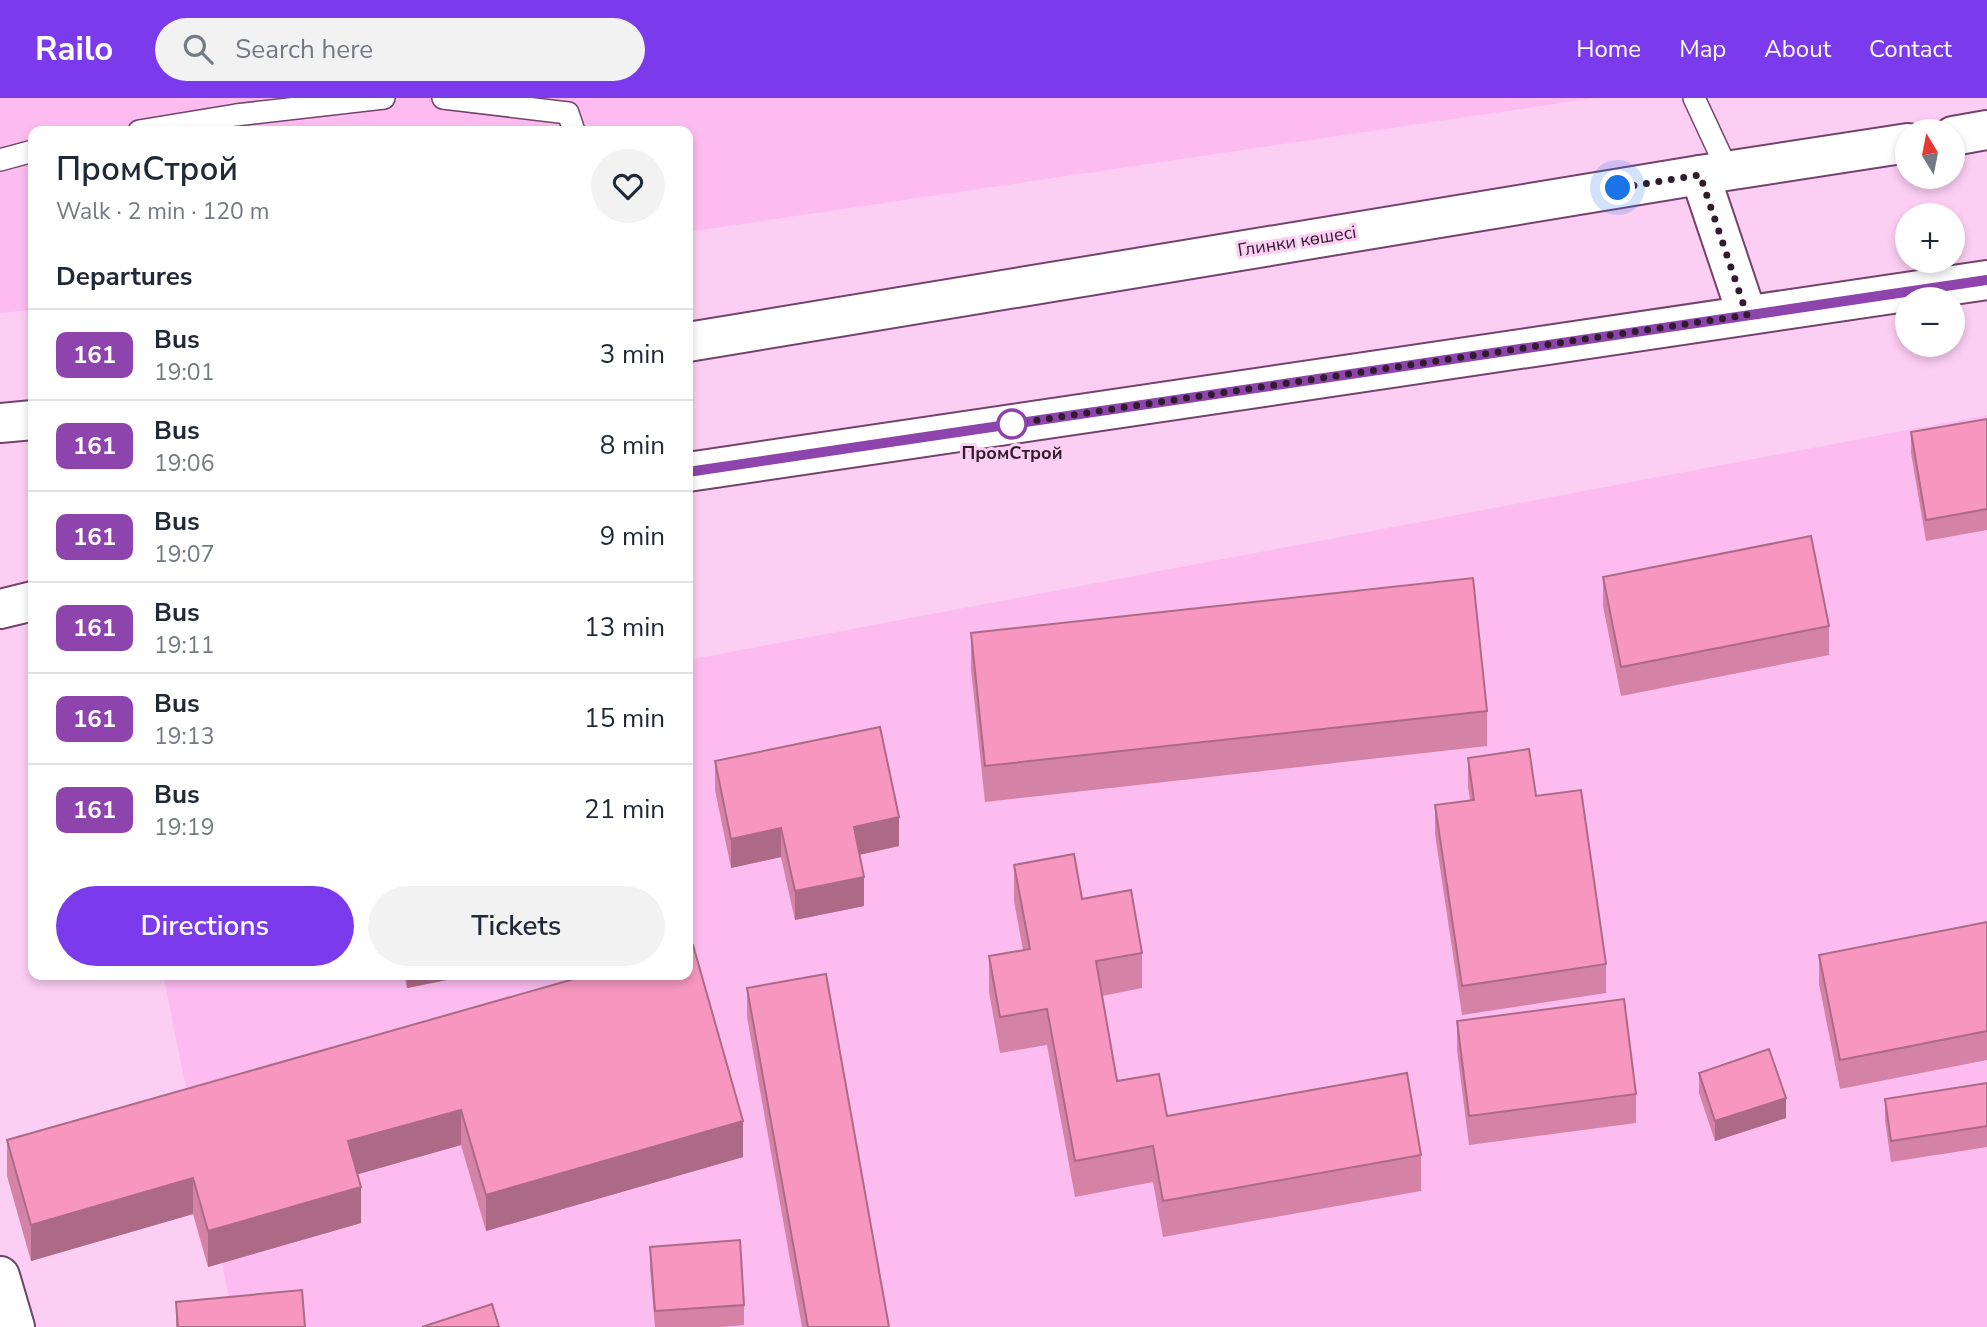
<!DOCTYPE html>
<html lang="en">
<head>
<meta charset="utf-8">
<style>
	body { margin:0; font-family:"Nunito Sans",sans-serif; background:#f2f2f3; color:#1f2937; height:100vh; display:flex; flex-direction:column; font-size:26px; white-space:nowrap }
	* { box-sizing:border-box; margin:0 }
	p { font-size:23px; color:#747a83 }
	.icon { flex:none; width:38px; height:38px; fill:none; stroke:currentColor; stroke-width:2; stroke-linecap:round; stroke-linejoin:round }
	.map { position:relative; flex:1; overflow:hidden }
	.details { position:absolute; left:28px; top:28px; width:665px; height:854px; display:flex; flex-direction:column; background:#fff; border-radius:14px; box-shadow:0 4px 10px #0003 }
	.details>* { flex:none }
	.badge { padding:0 14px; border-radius:10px; font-size:24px; line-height:46px }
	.needle { width:46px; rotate:350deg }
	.buttons { position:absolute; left:1895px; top:21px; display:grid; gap:14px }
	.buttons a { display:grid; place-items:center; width:70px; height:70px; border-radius:50%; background:#fff; box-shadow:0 4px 10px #0003; font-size:35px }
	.you { position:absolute; width:35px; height:35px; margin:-18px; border:5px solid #fff; border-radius:50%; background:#1a73e8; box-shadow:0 0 0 10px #1a73e833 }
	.map>.badge { position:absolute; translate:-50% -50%; box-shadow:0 0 0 4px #fff }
	h2 { padding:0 28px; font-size:26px; line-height:63px }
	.round { display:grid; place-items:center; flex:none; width:74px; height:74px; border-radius:37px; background:#f2f2f3 }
	.overview { display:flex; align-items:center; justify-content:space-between; height:119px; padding:0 28px }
	h1 { font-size:33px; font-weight:600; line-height:52px }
	.primary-button { display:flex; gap:14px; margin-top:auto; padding:14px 28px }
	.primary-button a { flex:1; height:80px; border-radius:42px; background:#7c3aed; color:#fff; font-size:28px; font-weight:600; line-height:80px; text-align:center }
	.primary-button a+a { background:#f2f2f3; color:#1f2937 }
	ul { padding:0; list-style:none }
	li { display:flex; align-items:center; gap:21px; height:91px; padding:0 28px; border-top:2px solid #e0e1e3 }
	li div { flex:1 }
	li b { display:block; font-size:26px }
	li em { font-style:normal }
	li .badge { min-width:77px; font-weight:700; text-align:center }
	header { display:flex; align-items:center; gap:42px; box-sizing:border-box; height:98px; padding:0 35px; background:#7c3aed; color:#fff }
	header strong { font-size:33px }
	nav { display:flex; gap:38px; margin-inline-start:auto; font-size:24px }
	.search { width:490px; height:63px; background:#f2f2f3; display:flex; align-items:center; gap:18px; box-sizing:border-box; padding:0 24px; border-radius:38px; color:#747a83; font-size:26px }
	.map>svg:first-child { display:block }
</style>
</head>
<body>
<header>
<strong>Railo</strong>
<div class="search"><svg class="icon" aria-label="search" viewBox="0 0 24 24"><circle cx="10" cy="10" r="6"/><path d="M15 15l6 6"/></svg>Search here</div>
<nav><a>Home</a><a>Map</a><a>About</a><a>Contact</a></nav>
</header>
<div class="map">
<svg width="1987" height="1229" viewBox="0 0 1987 1229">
	<rect width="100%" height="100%" fill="#fccef3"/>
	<path fill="#fcbcf0" d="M0,0H1595L688,134V33H33V212L0,215Z
		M1987,317V1229H235L163,877H688V562Z"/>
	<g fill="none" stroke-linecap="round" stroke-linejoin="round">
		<g stroke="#73436b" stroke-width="24">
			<path id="service" d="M443,0L568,15L574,33
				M1694,0L1728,73
				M139,33L236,17L384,0
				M0,62L33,53"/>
		</g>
		<g stroke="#73436b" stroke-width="42">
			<path id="minor" d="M0,1178L15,1229"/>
		</g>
		<g stroke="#73436b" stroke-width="42">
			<path id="tertiary" d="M1700,77L1747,217"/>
		</g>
		<g stroke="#73436b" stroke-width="42">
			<path id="secondary" d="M1953,38L1987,32
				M688,244L1700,77L1908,45
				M0,325L33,322
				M688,374L1987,182
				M0,511L33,503"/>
		</g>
		<use href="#service" stroke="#fff" stroke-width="21"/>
		<use href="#minor" stroke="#fff" stroke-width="38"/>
		<use href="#tertiary" stroke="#fff" stroke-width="38"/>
		<use href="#secondary" stroke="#fff" stroke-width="38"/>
	</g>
	<path fill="#d482a5" d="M1987,321V432L1926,443L1911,355V334Z
		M1603,479L1829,528V557L1621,598L1603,508Z
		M971,535L1487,613V648L985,704L971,571Z
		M1468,660L1536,698L1606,866V895L1462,917L1435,736V707L1470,702L1468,689Z
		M715,663L899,748L859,757L864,808L795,822L781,759L731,770L715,692Z
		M1014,767L1082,801L1142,855V890L1102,898L1117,983L1167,1018L1421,1057V1093L1163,1139L1153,1084L1075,1099L1047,947L1000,955L989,894V858L1023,852L1014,803Z
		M1987,824V962L1840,991L1819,886V857Z
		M404,877H472L407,890Z
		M588,877L743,1059L486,1133L461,1047L358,1076L361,1125L208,1169L193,1116L31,1163L7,1078V1042Z
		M747,890L889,1229H802L747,919Z
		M1457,923L1636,996V1025L1469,1047L1457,952Z
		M1699,975L1786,1020L1715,1043L1699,995Z
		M1987,985V1049L1891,1064L1885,1022V1001Z
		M650,1149L744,1207V1227L721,1229H655L650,1169Z
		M176,1204L305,1229H176Z"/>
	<path fill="#ad6a86" d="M899,719V748L854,758V729Z
		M781,730V759L731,770V741Z
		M864,779V808L795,822V793Z
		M407,877H472L407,890Z
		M1786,1000V1020L1715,1043V1023Z
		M461,1012V1047L348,1079V1043Z
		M743,1023V1059L486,1133V1097Z
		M193,1080V1116L31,1163V1127Z
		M361,1089V1125L208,1169V1133Z"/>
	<path fill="#f797c0" stroke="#ad6a86" stroke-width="2" d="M1987,321V411L1926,422L1911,334Z
		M1811,438L1829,528L1621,569L1603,479Z
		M1473,480L1487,613L985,668L971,535Z
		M880,629L899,719L854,729L864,779L795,793L781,730L731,741L715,663Z
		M1529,651L1536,698L1581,692L1606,866L1462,888L1435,707L1474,702L1468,660Z
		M1074,756L1082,801L1131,792L1142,855L1096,863L1117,983L1159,976L1167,1018L1407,975L1421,1057L1163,1103L1153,1048L1075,1063L1047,911L1000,919L989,858L1030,851L1014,767Z
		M1987,824V933L1840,962L1819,857Z
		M693,847L743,1023L486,1097L461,1012L348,1043L361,1089L208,1133L193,1080L31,1127L7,1042L588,877H688V848Z
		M826,876L889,1229H808L747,890Z
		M1624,901L1636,996L1469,1018L1457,923Z
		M1769,951L1786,1000L1715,1023L1699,975Z
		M1987,985V1028L1891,1043L1885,1001Z
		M740,1142L744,1207L655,1213L650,1149Z
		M302,1192L305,1229H178L176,1204Z
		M492,1206L499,1229H422Z"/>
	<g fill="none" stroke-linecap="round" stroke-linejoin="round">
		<g stroke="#fff" stroke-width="16">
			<path id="line" d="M688,374L1987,182"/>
		</g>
		<use href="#line" stroke="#8e44ad" stroke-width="10"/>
		<path stroke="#311c2e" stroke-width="7" stroke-dasharray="0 12.6" d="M1012,326L1747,217L1700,77L1618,90"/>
	</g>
	<circle fill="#fff" stroke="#8e44ad" stroke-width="3.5" cx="1012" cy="326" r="14"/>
	<g text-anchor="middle" stroke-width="6" stroke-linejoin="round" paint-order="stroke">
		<g font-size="18" fill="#311c2e" stroke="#fccef3">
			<text transform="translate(1297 143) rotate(-9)" y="6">Глинки көшесі</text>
		</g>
		<g font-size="18" font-weight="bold" fill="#311c2e" stroke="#fccef3">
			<text x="1012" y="361">ПромСтрой</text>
		</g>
	</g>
</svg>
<div class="buttons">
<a><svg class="needle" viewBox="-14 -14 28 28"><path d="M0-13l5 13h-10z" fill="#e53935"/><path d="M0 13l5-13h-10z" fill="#747a83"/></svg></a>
<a>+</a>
<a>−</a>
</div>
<div class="you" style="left:1618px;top:90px"></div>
<section class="details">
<div class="overview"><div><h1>ПромСтрой</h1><p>Walk · 2 min · 120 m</p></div><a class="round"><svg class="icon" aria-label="heart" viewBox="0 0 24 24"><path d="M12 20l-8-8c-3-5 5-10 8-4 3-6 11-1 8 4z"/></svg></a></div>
<h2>Departures</h2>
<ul>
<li><span class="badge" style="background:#8e44ad;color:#fff">161</span><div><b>Bus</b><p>19:01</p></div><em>3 min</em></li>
<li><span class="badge" style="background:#8e44ad;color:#fff">161</span><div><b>Bus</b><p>19:06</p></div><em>8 min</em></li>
<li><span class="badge" style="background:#8e44ad;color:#fff">161</span><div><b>Bus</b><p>19:07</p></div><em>9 min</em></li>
<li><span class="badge" style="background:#8e44ad;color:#fff">161</span><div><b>Bus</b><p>19:11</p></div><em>13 min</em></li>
<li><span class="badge" style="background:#8e44ad;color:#fff">161</span><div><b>Bus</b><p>19:13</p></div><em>15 min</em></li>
<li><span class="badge" style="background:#8e44ad;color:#fff">161</span><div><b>Bus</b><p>19:19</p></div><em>21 min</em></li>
</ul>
<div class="primary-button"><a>Directions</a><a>Tickets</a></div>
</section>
</div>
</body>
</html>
